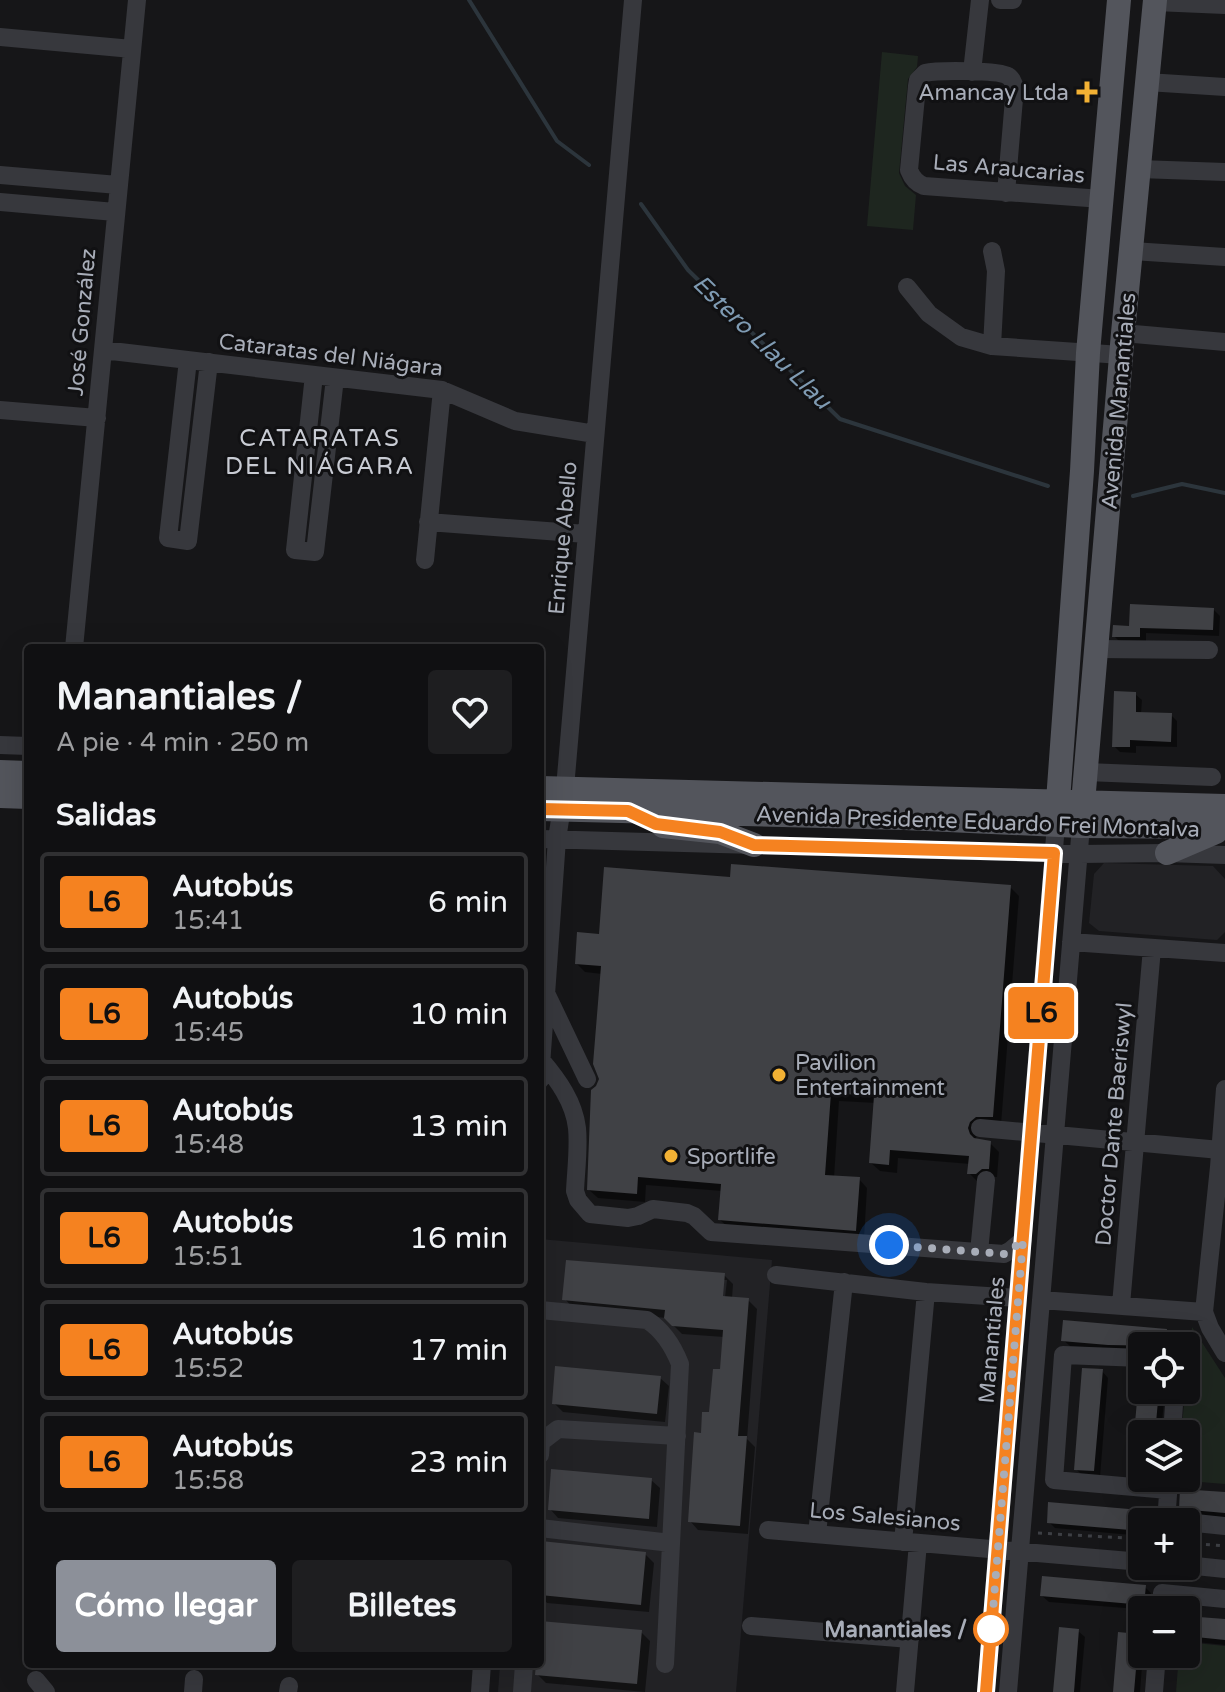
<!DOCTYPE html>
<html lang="es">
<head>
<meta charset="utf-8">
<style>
	body { margin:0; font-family:"Varela Round",sans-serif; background:#1e1e20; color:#f1f3f6; height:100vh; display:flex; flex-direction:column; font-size:30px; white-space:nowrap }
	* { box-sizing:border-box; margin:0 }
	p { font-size:26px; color:#9c9d9f }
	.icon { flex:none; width:44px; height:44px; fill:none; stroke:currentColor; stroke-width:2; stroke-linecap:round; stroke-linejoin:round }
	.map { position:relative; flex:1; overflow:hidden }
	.sheet { position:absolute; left:24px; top:644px; width:520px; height:1024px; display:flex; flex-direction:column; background:#101012; border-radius:8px; box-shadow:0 8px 32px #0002,0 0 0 2px #303032 }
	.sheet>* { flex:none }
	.badge { padding:0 16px; border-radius:6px; font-size:28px; line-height:52px }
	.controls { position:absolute; left:1128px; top:1332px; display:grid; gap:16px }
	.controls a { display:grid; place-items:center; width:72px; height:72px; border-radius:8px; background:#101012; box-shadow:0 8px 32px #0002,0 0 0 2px #303032; font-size:40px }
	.you { position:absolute; width:40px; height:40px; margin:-20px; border:6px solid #fff; border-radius:50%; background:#1a73e8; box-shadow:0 0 0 12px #1a73e833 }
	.map>.badge { position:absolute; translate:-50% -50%; box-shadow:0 0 0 4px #fff }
	h2 { padding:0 32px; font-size:30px; line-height:72px }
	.round { display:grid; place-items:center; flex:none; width:84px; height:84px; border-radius:8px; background:#1e1e20 }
	.head { display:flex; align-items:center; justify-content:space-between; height:136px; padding:0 32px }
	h1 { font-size:38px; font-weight:700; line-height:60px }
	.action { display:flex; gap:16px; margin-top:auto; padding:16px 32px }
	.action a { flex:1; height:92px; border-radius:8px; background:#8c9099; color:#fff; font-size:32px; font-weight:700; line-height:92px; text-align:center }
	.action a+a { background:#1e1e20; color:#f1f3f6 }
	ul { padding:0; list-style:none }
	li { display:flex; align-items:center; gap:24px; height:100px; margin:0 16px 12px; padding:0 16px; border:4px solid #303032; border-radius:8px }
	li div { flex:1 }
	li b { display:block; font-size:30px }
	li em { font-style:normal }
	li .badge { min-width:88px; font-weight:700; text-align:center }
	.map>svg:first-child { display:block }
</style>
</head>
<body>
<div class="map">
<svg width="1225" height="1692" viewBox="0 0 1225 1692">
	<rect width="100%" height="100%" fill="#161618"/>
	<path fill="#222225" d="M1104,863L1213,866L1225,879V932L1217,940L1099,931L1089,923L1094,874Z
		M540,1239L772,1260L736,1692H498L500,1664H540Z"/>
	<path fill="#1e261f" d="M882,52L918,56L917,67L908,79L899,173L905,186L916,195L913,230L867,226Z
		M1192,1327L1225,1378V1484L1187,1481L1184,1478H1186V1434H1181Z
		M1186,1642L1225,1646V1692H1176L1179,1654H1186Z"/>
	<path fill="#0007" fill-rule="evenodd" d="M1214,610L1220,616L1219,636L1146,633V643H1121L1114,636L1131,628Z
		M1135,694L1142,700L1141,714L1171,715L1177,721V747L1136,746V753L1120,752L1114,746Z
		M732,879L1010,887L1019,896L1001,1125L978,1131L976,1138L977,1141L990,1143L999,1152L997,1177H991L978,1182L969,1173L970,1164L898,1158L897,1173L880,1171L871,1163L876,1103L839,1101L834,1178L859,1179L867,1188L864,1239L729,1228L720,1220L722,1191L646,1185L645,1202L598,1198L589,1190L601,1079L602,974L585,972L577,964L601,936Z
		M724,1275L733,1284L732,1299L748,1300L757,1309L747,1439L755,1447L748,1534L698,1530L690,1521L703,1435L711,1414L721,1371L724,1337L682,1334L666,1318L573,1308L565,1299ZM722,1280H727L724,1306H720Z
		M1166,1331L1172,1337L1171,1346H1142V1351L1070,1346L1063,1340Z
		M1102,1371L1108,1378L1100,1477L1082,1475L1076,1469Z
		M1141,1375L1142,1390H1165L1161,1434H1142V1478H1157V1482L1139,1480L1133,1474Z
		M660,1378L669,1386L665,1422L563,1412L554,1403Z
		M651,1480L660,1488L657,1527L558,1518L550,1509Z
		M1225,1495V1518L1187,1515L1181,1508Z
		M1151,1513L1157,1520V1522H1142V1536L1055,1528L1049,1522Z
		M543,1543L645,1554L654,1563L649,1612L547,1603L540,1595Z
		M1145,1587L1151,1593L1150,1610L1049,1602L1042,1596Z
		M1186,1618L1225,1621V1645L1186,1641Z
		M540,1623L641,1632L650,1641L645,1692L546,1683L537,1674L538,1664H540Z
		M1078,1631L1085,1637L1080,1692H1055Z
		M1138,1636L1142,1640L1143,1654L1140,1692H1115Z"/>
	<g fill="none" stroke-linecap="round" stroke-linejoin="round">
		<path stroke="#2c353c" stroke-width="4" d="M469,0L557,141L589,165
			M641,204L688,270L840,419L1048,486
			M1133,496L1182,484L1225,493"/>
	</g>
	<path fill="#404145" d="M1130,604L1214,608L1213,630L1140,628V637H1112L1113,625L1129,626Z
		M1114,691L1136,692V712L1172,713L1171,742L1130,740V747H1112Z
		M731,864L1011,885L993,1117H976L970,1122L968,1128L970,1134L974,1138L991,1141L989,1169H982L976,1174H967L969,1156L890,1150L889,1165L869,1163L874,1096L831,1093L825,1175L860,1177L856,1231L718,1220L721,1184L638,1177L637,1194L587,1190L591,1090L596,1086L599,1079L593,1064L601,966L575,964L577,932L599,934L604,867L730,877Z
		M566,1260L725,1273L723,1296L749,1298L738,1436H747L740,1526L688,1522L694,1432L701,1433L702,1412H709L713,1369H720L723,1330L672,1326L664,1318L665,1310L562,1300Z
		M1063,1320L1167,1329L1165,1346L1108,1345L1061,1341Z
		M555,1366L661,1376L657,1414L552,1404Z
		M1082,1368L1103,1369L1094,1471L1074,1470Z
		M1138,1390H1159L1155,1434H1134Z
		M1134,1441H1142V1476L1131,1475Z
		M551,1469L652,1478L649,1519L548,1510Z
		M1180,1489L1225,1492V1513L1179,1509Z
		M1048,1502L1152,1511L1151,1522H1142V1531L1047,1523Z
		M541,1541L646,1552L641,1605L540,1595Z
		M1042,1576L1146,1585L1144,1605L1040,1596Z
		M1186,1616L1225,1619V1640L1186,1636Z
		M540,1621L642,1630L637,1684L535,1675L536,1664H540Z
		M1059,1627L1079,1629L1074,1692H1053Z
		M1118,1632L1139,1634L1134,1692H1113Z"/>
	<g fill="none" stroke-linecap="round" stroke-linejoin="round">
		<path stroke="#3d3f44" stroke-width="3" stroke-dasharray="4 6" stroke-linecap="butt" d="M1038,1533L1142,1539
			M1186,1543L1225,1546"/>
		<path stroke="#37383d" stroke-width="18" d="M1000,0H1013
			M1155,2L1225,5
			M0,37L132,49
			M972,72L980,0
			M1147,82L1225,87
			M1139,169L1225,172
			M0,175L118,185
			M1006,193L1015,87C1013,83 1013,79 1008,76C999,70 937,70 925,73L918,80L917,86L909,170C912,178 916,183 924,186L1102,199
			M0,202L115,212
			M992,251L996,271L992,346
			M1132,251L1225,257
			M907,287L929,314L961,337L992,346L1121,355
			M1123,333L1225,342
			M103,350L442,390L515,421L595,434
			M188,360L168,538L188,541L209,362
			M314,375L295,550L315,552L335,378
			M0,410L97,418
			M428,522L586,534
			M425,560L442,390
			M74,648L137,0
			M1096,649L1209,650
			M0,745L28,746
			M1086,772L1212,777
			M540,839L1079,854L1167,853L1225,855
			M1071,942L1225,953
			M547,995L587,1079
			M542,1061C558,1080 574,1102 577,1128C579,1148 576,1170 575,1191L578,1200L590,1214L628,1218L638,1216L653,1209L687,1213L694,1216L711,1232L1004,1254L1011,1250L1023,1240
			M540,1080L557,839L565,788L633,0
			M1225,1089L1219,1167L1204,1312L1210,1328L1225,1353
			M980,1128L1220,1150
			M979,1252L986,1180
			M776,1275L926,1292L1018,1298
			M1041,1300L1204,1312
			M1121,1305L1152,948
			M540,1310L647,1320C664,1331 673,1346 680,1364L665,1664
			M1142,1358L1063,1355L1054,1480L1168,1490
			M1172,1434L1175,1390
			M540,1455L541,1442L558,1429L677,1436
			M1166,1522L1169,1481
			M1186,1522L1225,1526
			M540,1528L671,1543
			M768,1530L1142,1562
			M817,1534L844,1282
			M903,1542L926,1292
			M1186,1565L1225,1569
			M1161,1610L1162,1593L1225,1599
			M751,1626L910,1639
			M36,1680L46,1692
			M193,1692L194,1679
			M288,1692L289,1686
			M480,1692L482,1664
			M522,1692L524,1664
			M905,1692L918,1543
			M986,1692L1057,812
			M1008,1692L1082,814
			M1154,1692L1157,1654"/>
		<path stroke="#53555c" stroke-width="24" d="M0,772L28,773
			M540,788L1225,806
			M0,796L28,797
			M1058,801L1082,471L1088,353L1119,0
			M1083,803L1123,333L1155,0
			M540,809L904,818L1081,826L1225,827
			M663,826L720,832L754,845
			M1167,853L1216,832"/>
	</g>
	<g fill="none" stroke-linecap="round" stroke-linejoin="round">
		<g stroke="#fff" stroke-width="18">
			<path id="line" d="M540,809L628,811L656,824L720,832L754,845L1054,853L986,1692"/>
		</g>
		<use href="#line" stroke="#f58220" stroke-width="12"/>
		<path stroke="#a8adb8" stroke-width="8" stroke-dasharray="0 14.4" d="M889,1245L1004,1254L1011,1250L1023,1240L991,1635V1629"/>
	</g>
	<g fill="#f2b134" stroke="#111113" stroke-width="3">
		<path d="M1083 80h8v8h8v8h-8v8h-8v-8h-8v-8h8z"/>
		<circle cx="779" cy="1075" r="8"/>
		<circle cx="671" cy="1156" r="8"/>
	</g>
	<circle fill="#fff" stroke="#f58220" stroke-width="4" cx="991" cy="1629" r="16"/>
	<g text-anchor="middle" stroke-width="6" stroke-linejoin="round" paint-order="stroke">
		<g font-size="22" fill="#a8adb8" stroke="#111113" text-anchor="start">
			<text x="1069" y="100" text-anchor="end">Amancay Ltda</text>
			<text x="795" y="1070">Pavilion<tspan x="795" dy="25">Entertainment</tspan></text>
			<text x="687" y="1164">Sportlife</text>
		</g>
		<g font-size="22" fill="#a8adb8" stroke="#111113">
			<text transform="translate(1009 168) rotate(5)" y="8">Las Araucarias</text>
			<text transform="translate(81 322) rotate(-85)" y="8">José González</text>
			<text transform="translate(331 354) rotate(7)" y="8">Cataratas del Niágara</text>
			<text transform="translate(1118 401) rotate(-85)" y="8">Avenida Manantiales</text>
			<text transform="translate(562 538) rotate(-85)" y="8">Enrique Abello</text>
			<text transform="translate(978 821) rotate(2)" y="8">Avenida Presidente Eduardo Frei Montalva</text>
			<text transform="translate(1113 1124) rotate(-85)" y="8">Doctor Dante Baeriswyl</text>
			<text transform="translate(991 1340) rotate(-85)" y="8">Manantiales</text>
			<text transform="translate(885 1516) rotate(5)" y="8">Los Salesianos</text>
		</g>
		<g font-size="22" font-weight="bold" fill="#a8adb8" stroke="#111113" text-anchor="end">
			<text x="967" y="1637">Manantiales /</text>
		</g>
		<g font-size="24" font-style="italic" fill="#7f9bb3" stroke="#111113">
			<text transform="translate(762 342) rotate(44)" y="8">Estero Llau Llau</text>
		</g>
		<g font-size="24" letter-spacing="2" fill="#c9ccd4" stroke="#111113">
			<text x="320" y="446">CATARATAS<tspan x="320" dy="28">DEL NIÁGARA</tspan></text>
		</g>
	</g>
</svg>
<div class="controls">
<a><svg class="icon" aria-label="locate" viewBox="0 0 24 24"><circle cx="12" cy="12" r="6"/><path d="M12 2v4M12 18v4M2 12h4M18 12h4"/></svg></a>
<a><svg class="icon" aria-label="layers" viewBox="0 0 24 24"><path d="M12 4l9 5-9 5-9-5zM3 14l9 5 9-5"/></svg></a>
<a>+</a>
<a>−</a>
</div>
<div class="you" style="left:889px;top:1245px"></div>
<b class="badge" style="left:1041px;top:1013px;background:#f58220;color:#111">L6</b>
<section class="sheet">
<div class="head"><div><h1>Manantiales /</h1><p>A pie · 4 min · 250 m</p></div><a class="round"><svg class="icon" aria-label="heart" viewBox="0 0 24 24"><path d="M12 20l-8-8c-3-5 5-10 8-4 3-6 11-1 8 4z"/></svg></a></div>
<h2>Salidas</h2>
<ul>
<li><span class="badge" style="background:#f58220;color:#111">L6</span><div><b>Autobús</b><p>15:41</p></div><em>6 min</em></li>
<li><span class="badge" style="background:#f58220;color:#111">L6</span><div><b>Autobús</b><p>15:45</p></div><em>10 min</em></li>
<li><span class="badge" style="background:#f58220;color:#111">L6</span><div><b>Autobús</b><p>15:48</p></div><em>13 min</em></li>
<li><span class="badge" style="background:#f58220;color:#111">L6</span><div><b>Autobús</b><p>15:51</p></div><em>16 min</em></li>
<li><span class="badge" style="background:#f58220;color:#111">L6</span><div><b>Autobús</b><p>15:52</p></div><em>17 min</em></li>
<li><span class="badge" style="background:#f58220;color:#111">L6</span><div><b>Autobús</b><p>15:58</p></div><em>23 min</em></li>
</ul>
<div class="action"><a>Cómo llegar</a><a>Billetes</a></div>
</section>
</div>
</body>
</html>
